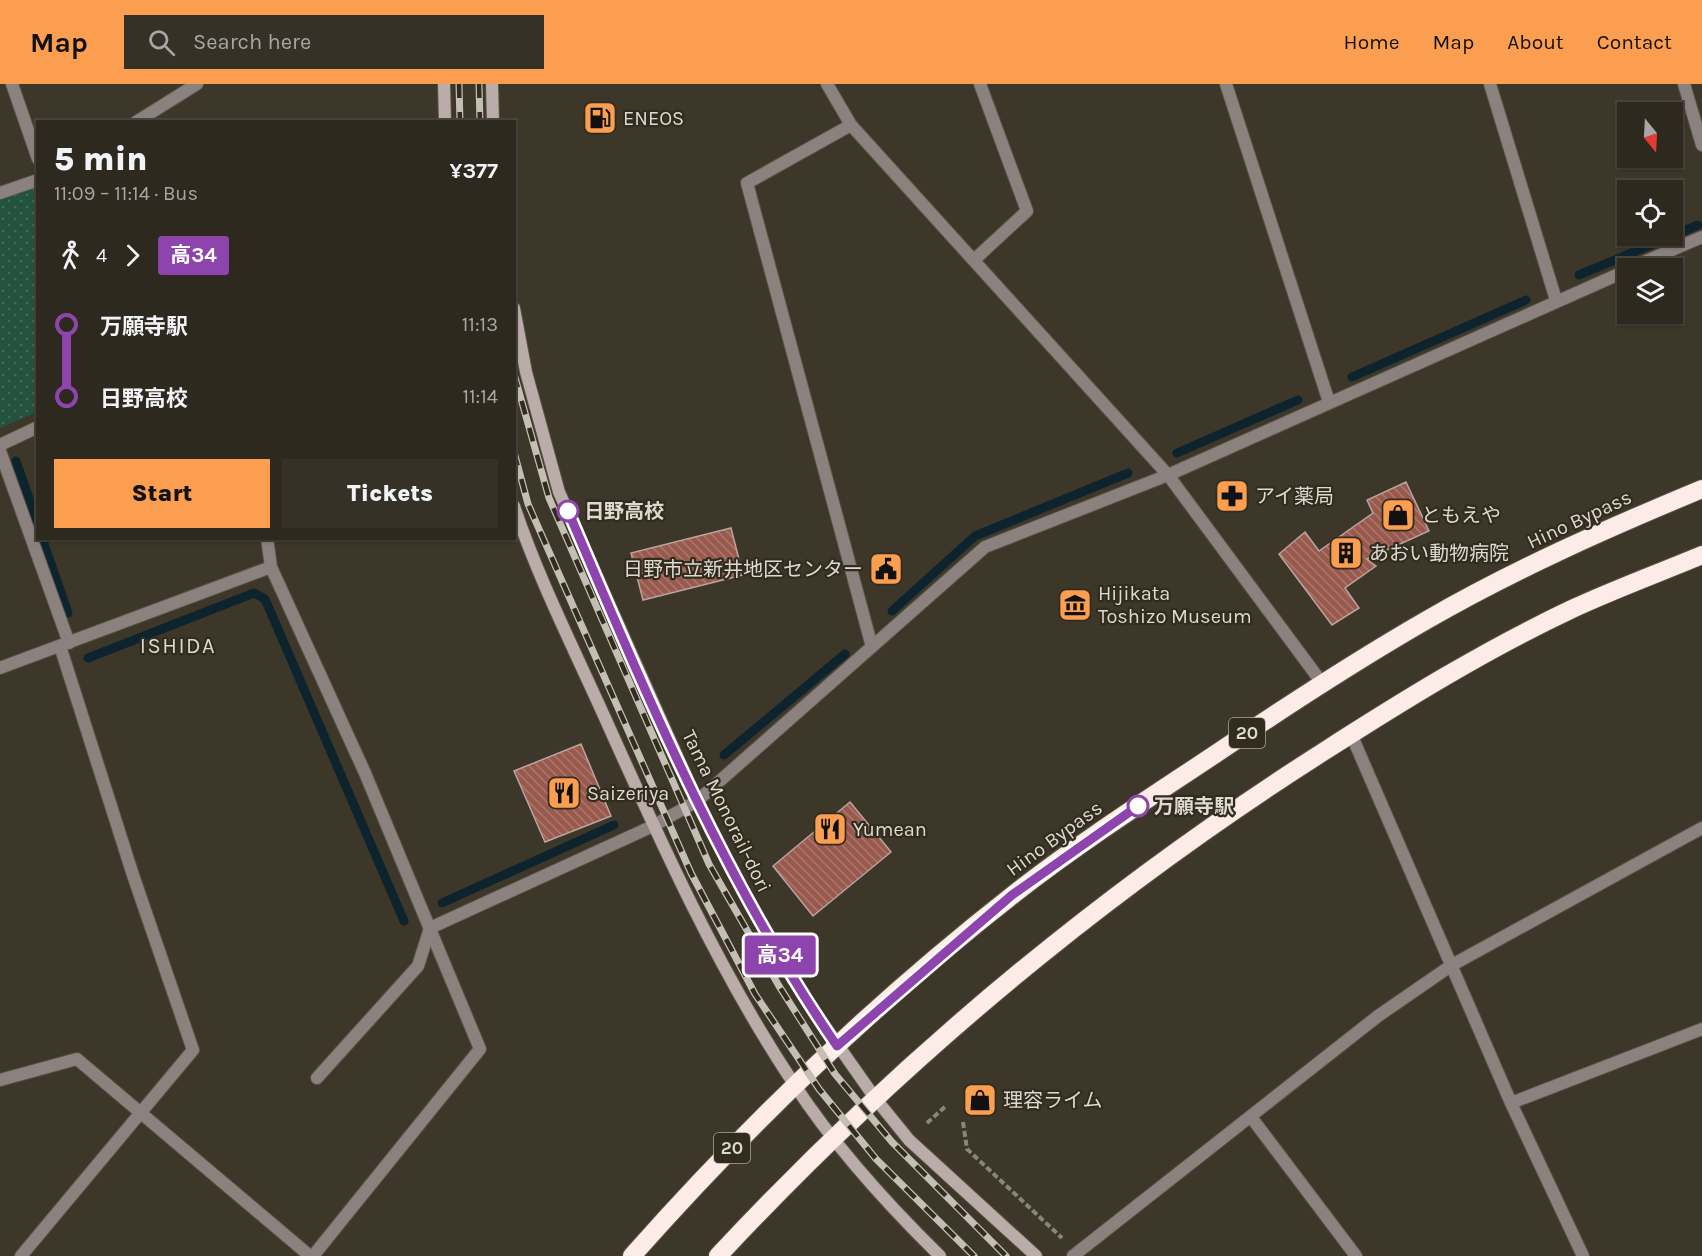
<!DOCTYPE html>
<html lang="en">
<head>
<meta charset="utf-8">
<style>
	body { margin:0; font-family:Karla,"Noto Sans JP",sans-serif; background:#353127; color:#f1f3f6; height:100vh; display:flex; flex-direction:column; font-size:22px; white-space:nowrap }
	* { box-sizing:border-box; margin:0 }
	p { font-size:20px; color:#a7a6a4 }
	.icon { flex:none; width:33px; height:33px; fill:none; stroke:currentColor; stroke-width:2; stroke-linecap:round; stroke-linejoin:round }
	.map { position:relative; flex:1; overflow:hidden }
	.sheet { position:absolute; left:36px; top:36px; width:480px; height:420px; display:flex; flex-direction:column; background:#2d291e; border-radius:0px; box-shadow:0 2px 4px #0004,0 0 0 2px #48453c }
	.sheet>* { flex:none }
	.badge { padding:0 12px; border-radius:4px; font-size:21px; line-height:39px }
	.needle { width:39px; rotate:162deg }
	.fabs { position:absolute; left:1617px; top:18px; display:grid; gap:12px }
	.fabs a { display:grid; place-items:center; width:66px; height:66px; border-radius:0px; background:#2d291e; box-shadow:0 2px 4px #0004,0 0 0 2px #48453c; font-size:30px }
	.map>.badge { position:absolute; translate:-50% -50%; box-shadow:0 0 0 3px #fff }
	.legs { display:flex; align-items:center; gap:9px; height:66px; padding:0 18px; font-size:20px }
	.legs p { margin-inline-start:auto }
	.overview { display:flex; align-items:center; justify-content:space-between; height:102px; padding:0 18px }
	h1 { font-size:33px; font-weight:800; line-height:45px }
	.action { display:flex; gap:12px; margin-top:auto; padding:12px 18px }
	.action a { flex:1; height:69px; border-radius:0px; background:#fb9e50; color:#111; font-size:24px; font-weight:800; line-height:69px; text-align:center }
	.action a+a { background:#353127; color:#f1f3f6 }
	ul { padding:0 18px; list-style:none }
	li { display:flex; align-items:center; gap:21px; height:72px; font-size:22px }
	li i { display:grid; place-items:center; width:9px; height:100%; margin:0 8px; background:currentColor }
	li i::after { content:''; width:15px; height:15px; margin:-8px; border:4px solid; border-radius:50%; background:#2d291e }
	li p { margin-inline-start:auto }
	li:first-child i { background:linear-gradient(#0000 50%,currentColor 0) }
	li:last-child i { background:linear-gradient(currentColor 50%,#0000 0) }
	header { display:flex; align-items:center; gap:36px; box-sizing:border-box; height:84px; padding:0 30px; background:#fb9e50; color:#111 }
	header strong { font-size:28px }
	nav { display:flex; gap:33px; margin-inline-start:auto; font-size:21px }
	.search { width:420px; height:54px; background:#353127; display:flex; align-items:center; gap:15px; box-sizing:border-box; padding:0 21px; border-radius:0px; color:#a7a6a4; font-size:22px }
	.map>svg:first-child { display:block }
</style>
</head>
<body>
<header>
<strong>Map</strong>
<div class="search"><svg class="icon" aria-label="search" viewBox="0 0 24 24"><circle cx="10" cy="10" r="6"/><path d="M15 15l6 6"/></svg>Search here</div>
<nav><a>Home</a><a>Map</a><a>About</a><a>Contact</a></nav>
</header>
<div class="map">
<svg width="1702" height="1172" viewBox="0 0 1702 1172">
	<defs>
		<pattern id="park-dots" width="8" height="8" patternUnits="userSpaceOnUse" patternTransform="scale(1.5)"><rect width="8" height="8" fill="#23523e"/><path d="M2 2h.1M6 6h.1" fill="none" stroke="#426a59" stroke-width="1.8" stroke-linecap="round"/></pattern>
		<pattern id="building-back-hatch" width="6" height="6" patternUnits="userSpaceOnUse" patternTransform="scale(1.5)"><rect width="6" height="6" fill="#99594c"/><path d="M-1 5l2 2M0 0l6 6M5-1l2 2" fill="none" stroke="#ab786d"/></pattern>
	</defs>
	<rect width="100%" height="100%" fill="#3c3728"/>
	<path fill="url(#park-dots)" d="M37,96V328L0,344V109Z"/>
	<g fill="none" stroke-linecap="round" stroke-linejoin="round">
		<path stroke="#0d242e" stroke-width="9" d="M1579,191L1698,141
			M1352,293L1526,216
			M1177,369L1298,316
			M16,377L38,440
			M42,454L68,529
			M892,527L975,452L1128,389
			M88,574L254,509L265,515L404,837
			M724,671L845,570
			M442,819L614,741"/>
	</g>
	<path fill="url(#building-back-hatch)" stroke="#b9a4a0" stroke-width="1.5" d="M1406,398L1429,447L1367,475L1376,482L1345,504L1359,524L1332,541L1279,470L1305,448L1319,467L1373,429L1367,416Z
		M731,444L743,491L643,516L631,469Z
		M581,660L611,732L545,758L514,687Z
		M850,718L891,768L813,832L773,782Z"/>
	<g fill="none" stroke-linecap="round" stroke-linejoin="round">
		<g stroke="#595446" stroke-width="14">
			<path id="lane" d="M317,994L418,882L430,844"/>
		</g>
		<g stroke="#595446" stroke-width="14">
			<path id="street" d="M12,0L38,75
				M827,0L851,41L1168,391L1322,599
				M1226,0L1329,318
				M1490,0L1556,216
				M1684,0L1702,61
				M136,38L197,0
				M851,41L747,99L872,563
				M0,109L38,96
				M974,176L1027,127L980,0
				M1630,184L1702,153
				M0,361L38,343
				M0,367L69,559
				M267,454L271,483L365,689L480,965L313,1172
				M0,584L271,483
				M1351,650L1511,1019L1583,1172
				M430,844L653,742L697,717L985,463L1168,391L1628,186
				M0,996L77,975L310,1172
				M1511,1019L1702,945
				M1251,1033L1356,1172
				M21,1172L193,966L133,791L60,562
				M1073,1172L1378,932L1452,881L1702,744"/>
		</g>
		<g stroke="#595446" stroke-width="14">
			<path id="secondary" d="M444,0L445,38
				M492,0L493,38
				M514,224L526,288L559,408L697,717L744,809L809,920L875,1014L909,1056L1036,1172
				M514,422C538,494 574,565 605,634C661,759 718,886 794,1000C835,1063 886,1119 940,1172"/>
		</g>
		<g stroke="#595446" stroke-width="20">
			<path id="highway" d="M632,1172C748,1041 876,918 1014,810C1079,759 1148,715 1217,669C1285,623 1354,578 1425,537C1513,486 1608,444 1702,405
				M718,1172C898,979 1100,810 1323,668C1404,616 1485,566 1572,525C1615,505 1659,489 1702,471"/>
		</g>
		<path stroke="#898579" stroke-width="4" stroke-dasharray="6 3" stroke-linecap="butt" d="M963,1038L967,1065L1062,1154
			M927,1039L947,1021"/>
		<use href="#lane" stroke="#8b8280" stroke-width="12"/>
		<use href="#street" stroke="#8b8280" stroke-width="12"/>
		<use href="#secondary" stroke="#baaca8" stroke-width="12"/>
		<use href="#highway" stroke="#fcebe6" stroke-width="18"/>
		<g stroke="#c3bfb5" stroke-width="7">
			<path id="rail" d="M459,0L460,38
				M479,0L480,38
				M514,290L549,414L709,780L779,902L835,990L892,1058L1006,1172
				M514,368L528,420L691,789L755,910L819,1005L876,1075L974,1172"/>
		</g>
		<use href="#rail" stroke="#322c1e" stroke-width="4.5" stroke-dasharray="14" stroke-linecap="butt"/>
	</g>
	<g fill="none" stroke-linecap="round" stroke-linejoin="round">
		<g stroke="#fff" stroke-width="14">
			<path id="line-1" d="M568,427C646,610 724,797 837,962L1012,811L1138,722"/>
		</g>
		<use href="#line-1" stroke="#8e44ad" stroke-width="9"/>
	</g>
	<defs>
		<g id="fuel-square" transform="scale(1.725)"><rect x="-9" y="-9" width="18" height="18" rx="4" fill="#fb9e50" stroke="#322c1e"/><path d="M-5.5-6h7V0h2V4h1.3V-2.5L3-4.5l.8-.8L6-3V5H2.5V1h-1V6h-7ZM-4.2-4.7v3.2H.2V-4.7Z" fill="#111"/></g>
		<g id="pharmacy-square" transform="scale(1.725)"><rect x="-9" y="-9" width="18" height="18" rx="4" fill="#fb9e50" stroke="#322c1e"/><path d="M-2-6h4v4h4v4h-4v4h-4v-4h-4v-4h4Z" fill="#111"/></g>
		<g id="shop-square" transform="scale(1.725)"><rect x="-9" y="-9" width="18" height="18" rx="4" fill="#fb9e50" stroke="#322c1e"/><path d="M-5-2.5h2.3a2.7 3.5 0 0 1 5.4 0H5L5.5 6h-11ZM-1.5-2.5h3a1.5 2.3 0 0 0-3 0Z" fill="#111"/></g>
		<g id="building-square" transform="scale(1.725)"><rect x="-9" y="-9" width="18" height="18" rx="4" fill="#fb9e50" stroke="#322c1e"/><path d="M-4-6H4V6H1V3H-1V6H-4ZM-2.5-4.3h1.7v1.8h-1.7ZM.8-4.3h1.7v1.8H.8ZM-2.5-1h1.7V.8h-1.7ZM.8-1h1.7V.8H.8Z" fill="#111"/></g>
		<g id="civic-square" transform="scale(1.725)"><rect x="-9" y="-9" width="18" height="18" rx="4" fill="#fb9e50" stroke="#322c1e"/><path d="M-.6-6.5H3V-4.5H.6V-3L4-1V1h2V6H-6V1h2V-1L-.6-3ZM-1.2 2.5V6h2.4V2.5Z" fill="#111"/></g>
		<g id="museum-square" transform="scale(1.725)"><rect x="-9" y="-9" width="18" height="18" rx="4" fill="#fb9e50" stroke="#322c1e"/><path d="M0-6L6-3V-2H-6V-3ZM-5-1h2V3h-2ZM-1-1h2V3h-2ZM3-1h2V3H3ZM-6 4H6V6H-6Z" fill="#111"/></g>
		<g id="restaurant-square" transform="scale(1.725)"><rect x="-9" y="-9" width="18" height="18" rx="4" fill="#fb9e50" stroke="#322c1e"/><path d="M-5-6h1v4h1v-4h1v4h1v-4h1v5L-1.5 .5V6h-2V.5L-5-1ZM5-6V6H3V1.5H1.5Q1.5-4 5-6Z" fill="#111"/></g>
	</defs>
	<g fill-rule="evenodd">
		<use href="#fuel-square" x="600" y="34"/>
		<use href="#pharmacy-square" x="1232" y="412"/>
		<use href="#shop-square" x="1398" y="431"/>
		<use href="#building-square" x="1346" y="469"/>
		<use href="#civic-square" x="886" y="485"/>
		<use href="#museum-square" x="1075" y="521"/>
		<use href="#restaurant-square" x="564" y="709"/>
		<use href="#restaurant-square" x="830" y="745"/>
		<use href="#shop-square" x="980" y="1016"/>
	</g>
	<g fill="#fff" stroke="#8e44ad" stroke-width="3">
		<circle cx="568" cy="427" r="10"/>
		<circle cx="1138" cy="722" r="10"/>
	</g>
	<g text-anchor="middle" stroke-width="4.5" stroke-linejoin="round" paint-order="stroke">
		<g fill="#322c1e" stroke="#aaa69b" stroke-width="1.5">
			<rect x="1229" y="634" width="36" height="30" rx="4.5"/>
			<rect x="714" y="1049" width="36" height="30" rx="4.5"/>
		</g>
		<g font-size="18" font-weight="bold" fill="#dedad1">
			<text x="1247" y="655">20</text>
			<text x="732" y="1070">20</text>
		</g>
		<g font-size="20" fill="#dedad1" stroke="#322c1e" text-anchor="start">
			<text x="623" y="41">ENEOS</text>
			<text x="1255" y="419">アイ薬局</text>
			<text x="1421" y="438">ともえや</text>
			<text x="1369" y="476">あおい動物病院</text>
			<text x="863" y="492" text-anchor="end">日野市立新井地区センター</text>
			<text x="1098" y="516">Hijikata<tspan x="1098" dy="23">Toshizo Museum</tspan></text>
			<text x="587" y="716">Saizeriya</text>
			<text x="853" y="752">Yumean</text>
			<text x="1003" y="1023">理容ライム</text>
		</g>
		<g font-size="20" font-weight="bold" fill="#dedad1" stroke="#322c1e" text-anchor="start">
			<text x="584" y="434">日野高校</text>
			<text x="1154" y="729">万願寺駅</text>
		</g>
		<g font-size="20" fill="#dedad1" stroke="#322c1e">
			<text transform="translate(1579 435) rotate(-25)" y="7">Hino Bypass</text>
			<text transform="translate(727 727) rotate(64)" y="7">Tama Monorail-dori</text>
			<text transform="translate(1054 754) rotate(-36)" y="7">Hino Bypass</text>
		</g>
		<g font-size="22" letter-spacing="1.5" fill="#dedad1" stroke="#322c1e">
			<text x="178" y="569">ISHIDA</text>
		</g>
	</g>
</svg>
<div class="fabs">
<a><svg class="needle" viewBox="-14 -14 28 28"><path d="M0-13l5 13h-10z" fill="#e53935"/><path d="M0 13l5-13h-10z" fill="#a7a6a4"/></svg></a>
<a><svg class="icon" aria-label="locate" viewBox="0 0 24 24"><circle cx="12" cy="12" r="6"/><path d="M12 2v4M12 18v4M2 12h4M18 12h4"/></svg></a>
<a><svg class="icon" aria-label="layers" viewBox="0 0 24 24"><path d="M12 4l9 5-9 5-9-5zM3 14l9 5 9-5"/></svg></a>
</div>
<b class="badge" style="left:780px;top:871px;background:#8e44ad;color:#fff">高34</b>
<section class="sheet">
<div class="overview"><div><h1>5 min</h1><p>11:09 – 11:14 · Bus</p></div><b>¥377</b></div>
<div class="legs"><svg class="icon" aria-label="walk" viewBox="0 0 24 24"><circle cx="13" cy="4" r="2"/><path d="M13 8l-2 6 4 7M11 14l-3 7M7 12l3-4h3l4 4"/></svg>4<svg class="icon" aria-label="forward" viewBox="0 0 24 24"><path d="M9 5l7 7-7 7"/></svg><b class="badge" style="background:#8e44ad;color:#fff">高34</b></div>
<ul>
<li><i style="color:#8e44ad"></i><b>万願寺駅</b><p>11:13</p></li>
<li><i style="color:#8e44ad"></i><b>日野高校</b><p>11:14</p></li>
</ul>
<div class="action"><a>Start</a><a>Tickets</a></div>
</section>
</div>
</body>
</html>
